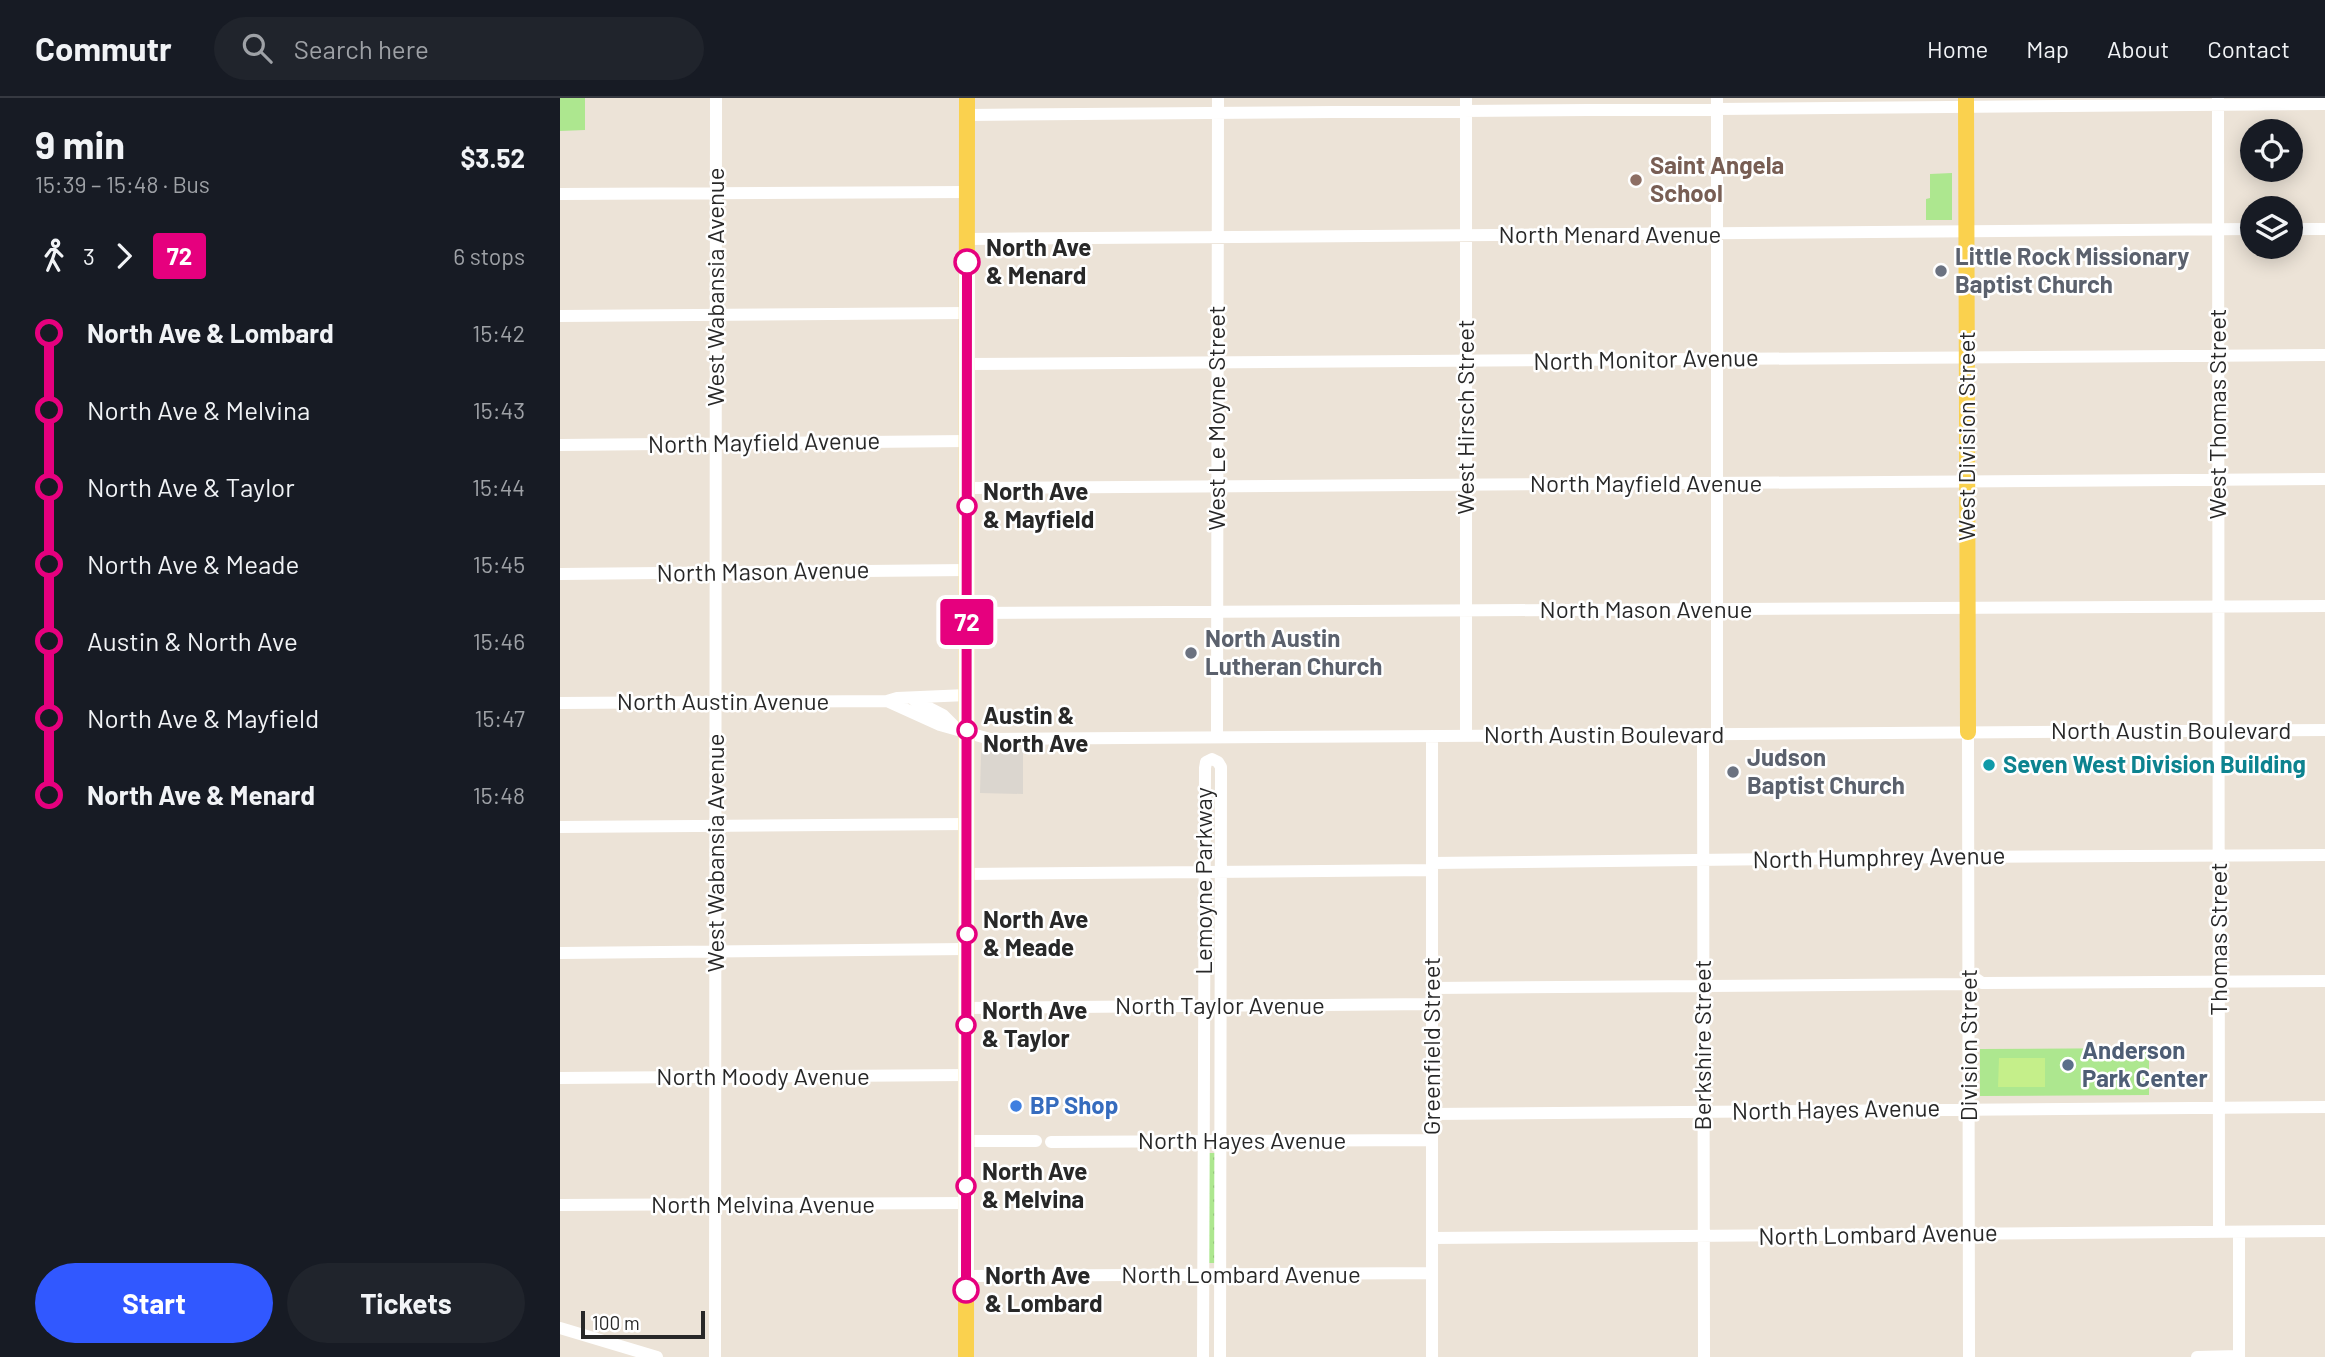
<!DOCTYPE html>
<html lang="en">
<head>
<meta charset="utf-8">
<style>
	body { margin:0; font-family:Barlow,sans-serif; background:#20242c; color:#f1f3f6; height:100vh; display:flex; flex-direction:column; font-size:26px; white-space:nowrap }
	* { box-sizing:border-box; margin:0 }
	p { font-size:23px; color:#9ea1a6 }
	.icon { flex:none; width:38px; height:38px; fill:none; stroke:currentColor; stroke-width:2; stroke-linecap:round; stroke-linejoin:round }
	.map { position:relative; flex:1; overflow:hidden }
	.sheet { display:flex; flex-direction:column; background:#171b24; width:560px }
	.sheet>* { flex:none }
	.badge { padding:0 14px; border-radius:5px; font-size:24px; line-height:46px }
	.fabs { position:absolute; left:1680px; top:21px; display:grid; gap:14px }
	.fabs a { display:grid; place-items:center; width:63px; height:63px; border-radius:50%; background:#171b24; box-shadow:0 4px 18px #0003; font-size:35px }
	.scale { position:absolute; left:21px; bottom:18px; width:124px; box-sizing:border-box; padding-left:7px; border:4px solid #282828; border-top:0; font-size:19px; line-height:24px; white-space:nowrap; color:#282828; -webkit-text-stroke:5px #fff; paint-order:stroke }
	.map>.badge { position:absolute; translate:-50% -50%; box-shadow:0 0 0 4px #fff }
	.legs { display:flex; align-items:center; gap:10px; height:77px; padding:0 35px; font-size:23px }
	.legs p { margin-inline-start:auto }
	.headline { display:flex; align-items:center; justify-content:space-between; height:119px; padding:0 35px }
	h1 { font-size:38px; font-weight:700; line-height:52px }
	.button { display:flex; gap:14px; margin-top:auto; padding:14px 35px }
	.button a { flex:1; height:80px; border-radius:42px; background:#3158ff; color:#fff; font-size:28px; font-weight:700; line-height:80px; text-align:center }
	.button a+a { background:#20242c; color:#f1f3f6 }
	ul { padding:0 35px; list-style:none }
	li { display:flex; align-items:center; gap:24px; height:77px; font-size:26px }
	li i { display:grid; place-items:center; width:10px; height:100%; margin:0 9px; background:currentColor }
	li i::after { content:''; width:18px; height:18px; margin:-9px; border:5px solid; border-radius:50%; background:#171b24 }
	li p { margin-inline-start:auto }
	li:first-child i { background:linear-gradient(#0000 50%,currentColor 0) }
	li:last-child i { background:linear-gradient(currentColor 50%,#0000 0) }
	header { display:flex; align-items:center; gap:42px; box-sizing:border-box; height:98px; padding:0 35px; background:#171b24; border-bottom:2px solid #363941 }
	header strong { font-size:33px }
	nav { display:flex; gap:38px; margin-inline-start:auto; font-size:24px }
	.search { width:490px; height:63px; background:#20242c; display:flex; align-items:center; gap:18px; box-sizing:border-box; padding:0 24px; border-radius:38px; color:#9ea1a6; font-size:26px }
	main { display:flex; flex:1; min-height:0 }
	.map>svg:first-child { display:block }
</style>
</head>
<body>
<header>
<strong>Commutr</strong>
<div class="search"><svg class="icon" aria-label="search" viewBox="0 0 24 24"><circle cx="10" cy="10" r="6"/><path d="M15 15l6 6"/></svg>Search here</div>
<nav><a>Home</a><a>Map</a><a>About</a><a>Contact</a></nav>
</header>
<main>
<section class="sheet">
<div class="headline"><div><h1>9 min</h1><p>15:39 – 15:48 · Bus</p></div><b>$3.52</b></div>
<div class="legs"><svg class="icon" aria-label="walk" viewBox="0 0 24 24"><circle cx="13" cy="4" r="2"/><path d="M13 8l-2 6 4 7M11 14l-3 7M7 12l3-4h3l4 4"/></svg>3<svg class="icon" aria-label="forward" viewBox="0 0 24 24"><path d="M9 5l7 7-7 7"/></svg><b class="badge" style="background:#e6007e;color:#fff">72</b><p>6 stops</p></div>
<ul>
<li><i style="color:#e6007e"></i><b>North Ave &amp; Lombard</b><p>15:42</p></li>
<li><i style="color:#e6007e"></i><span>North Ave &amp; Melvina</span><p>15:43</p></li>
<li><i style="color:#e6007e"></i><span>North Ave &amp; Taylor</span><p>15:44</p></li>
<li><i style="color:#e6007e"></i><span>North Ave &amp; Meade</span><p>15:45</p></li>
<li><i style="color:#e6007e"></i><span>Austin &amp; North Ave</span><p>15:46</p></li>
<li><i style="color:#e6007e"></i><span>North Ave &amp; Mayfield</span><p>15:47</p></li>
<li><i style="color:#e6007e"></i><b>North Ave &amp; Menard</b><p>15:48</p></li>
</ul>
<div class="button"><a>Start</a><a>Tickets</a></div>
</section>
<div class="map">
<svg width="1765" height="1259" viewBox="0 0 1765 1259">
	<defs>
		<pattern id="grass-dots" width="8" height="8" patternUnits="userSpaceOnUse" patternTransform="scale(1.75)"><rect width="8" height="8" fill="#ade78f"/><path d="M2 2h.1M6 6h.1" fill="none" stroke="#95c67b" stroke-width="1.8" stroke-linecap="round"/></pattern>
	</defs>
	<rect width="100%" height="100%" fill="#ece3d7"/>
	<path fill="url(#grass-dots)" d="M646,1055H656V1165H647Z"/>
	<path fill="#ade78f" d="M0,0H25V32L0,33Z
		M1392,75V122H1366V101L1370,100V76Z
		M1589,950V997L1420,998V951Z"/>
	<path fill="#c5ef8a" d="M1439,960H1485V989H1438Z"/>
	<path fill="#dbd6cf" d="M463,650V696L420,695L421,655L426,651Z"/>
	<g fill="none" stroke-linecap="round" stroke-linejoin="round">
		<path stroke="#fff" stroke-width="12" d="M1157,0V636
			M1658,0L1659,1134
			M407,17L1765,6
			M0,96L407,94
			M1731,131H1765
			M407,141L1692,131
			M0,218L407,215
			M407,266L1765,257
			M0,347L407,343
			M407,390L1765,381
			M0,476L407,472
			M407,515L1765,508
			M354,602L383,617L395,629
			M327,603L380,627L430,641L1765,632
			M0,605L327,603L337,600L407,597
			M1408,634L1409,1259
			M1143,636L1144,1259
			M906,637V0
			M657,639L658,0
			M0,729L407,726
			M872,765L1396,759L1765,757
			M407,776L872,772
			M0,855L406,851
			M1409,876L1422,885L1765,883
			M872,890L1409,886
			M406,910L872,906
			M0,980L406,977
			M872,1016L1765,1009
			M406,1043H476
			M491,1044L872,1042
			M0,1107L406,1105
			M1679,1134V1259
			M872,1140L1765,1133
			M406,1178L872,1175
			M0,1230L97,1259
			M155,1259L156,0
			M643,1259L645,670L646,664L652,661L658,664L661,669L660,1259
			M872,1259V638
			M1637,1259L1679,1258"/>
		<path stroke="#fad14e" stroke-width="16" d="M1406,0L1408,634
			M406,1259L407,0"/>
	</g>
	<g fill="none" stroke-linecap="round" stroke-linejoin="round">
		<g stroke="#fff" stroke-width="16">
			<path id="line-1" d="M406,1192L407,164"/>
		</g>
		<use href="#line-1" stroke="#e6007e" stroke-width="10"/>
	</g>
	<circle fill="#8d6e63" stroke="#fff" stroke-width="2.5" cx="1076" cy="82" r="7"/>
	<g fill="#fff" stroke="#e6007e" stroke-width="3.5">
		<circle cx="407" cy="164" r="12"/>
		<circle cx="407" cy="408" r="9"/>
		<circle cx="407" cy="632" r="9"/>
		<circle cx="407" cy="836" r="9"/>
		<circle cx="406" cy="927" r="9"/>
		<circle cx="406" cy="1088" r="9"/>
		<circle cx="406" cy="1192" r="12"/>
	</g>
	<g fill="#6b7280" stroke="#fff" stroke-width="2.5">
		<circle cx="1381" cy="173" r="7"/>
		<circle cx="631" cy="555" r="7"/>
		<circle cx="1173" cy="674" r="7"/>
	</g>
	<circle fill="#0f9aa8" stroke="#fff" stroke-width="2.5" cx="1429" cy="667" r="7"/>
	<circle fill="#5c6f8a" stroke="#fff" stroke-width="2.5" cx="1508" cy="967" r="7"/>
	<circle fill="#3f7fe0" stroke="#fff" stroke-width="2.5" cx="456" cy="1008" r="7"/>
	<g text-anchor="middle" stroke-width="5" stroke-linejoin="round" paint-order="stroke">
		<g font-size="24" font-weight="bold" fill="#785e54" stroke="#fff" text-anchor="start">
			<text x="1090" y="76">Saint Angela<tspan x="1090" dy="28">School</tspan></text>
		</g>
		<g font-size="24" fill="#282828" stroke="#fff">
			<text x="1050" y="145">North Menard Avenue</text>
			<text transform="translate(156 189) rotate(-90)" y="8">West Wabansia Avenue</text>
			<text transform="translate(1086 262) rotate(-1)" y="8">North Monitor Avenue</text>
			<text transform="translate(1658 316) rotate(-90)" y="8">West Thomas Street</text>
			<text transform="translate(906 319) rotate(-90)" y="8">West Hirsch Street</text>
			<text transform="translate(657 320) rotate(-90)" y="8">West Le Moyne Street</text>
			<text transform="translate(1407 338) rotate(-90)" y="8">West Division Street</text>
			<text transform="translate(204 345) rotate(-1)" y="8">North Mayfield Avenue</text>
			<text x="1086" y="394">North Mayfield Avenue</text>
			<text transform="translate(203 474) rotate(-1)" y="8">North Mason Avenue</text>
			<text x="1086" y="520">North Mason Avenue</text>
			<text x="163" y="612">North Austin Avenue</text>
			<text x="1611" y="641">North Austin Boulevard</text>
			<text x="1044" y="645">North Austin Boulevard</text>
			<text transform="translate(156 755) rotate(-90)" y="8">West Wabansia Avenue</text>
			<text transform="translate(1319 760) rotate(-1)" y="8">North Humphrey Avenue</text>
			<text transform="translate(644 783) rotate(-90)" y="8">Lemoyne Parkway</text>
			<text transform="translate(1659 841) rotate(-90)" y="8">Thomas Street</text>
			<text x="660" y="916">North Taylor Avenue</text>
			<text transform="translate(1143 947) rotate(-90)" y="8">Berkshire Street</text>
			<text transform="translate(1409 947) rotate(-90)" y="8">Division Street</text>
			<text transform="translate(872 948) rotate(-90)" y="8">Greenfield Street</text>
			<text x="203" y="987">North Moody Avenue</text>
			<text transform="translate(1276 1012) rotate(-1)" y="8">North Hayes Avenue</text>
			<text x="682" y="1051">North Hayes Avenue</text>
			<text x="203" y="1115">North Melvina Avenue</text>
			<text transform="translate(1318 1137) rotate(-1)" y="8">North Lombard Avenue</text>
			<text x="681" y="1185">North Lombard Avenue</text>
		</g>
		<g font-size="24" font-weight="bold" fill="#282828" stroke="#fff" text-anchor="start">
			<text x="426" y="158">North Ave<tspan x="426" dy="28">&amp; Menard</tspan></text>
			<text x="423" y="402">North Ave<tspan x="423" dy="28">&amp; Mayfield</tspan></text>
			<text x="423" y="626">Austin &amp;<tspan x="423" dy="28">North Ave</tspan></text>
			<text x="423" y="830">North Ave<tspan x="423" dy="28">&amp; Meade</tspan></text>
			<text x="422" y="921">North Ave<tspan x="422" dy="28">&amp; Taylor</tspan></text>
			<text x="422" y="1082">North Ave<tspan x="422" dy="28">&amp; Melvina</tspan></text>
			<text x="425" y="1186">North Ave<tspan x="425" dy="28">&amp; Lombard</tspan></text>
		</g>
		<g font-size="24" font-weight="bold" fill="#5b616d" stroke="#fff" text-anchor="start">
			<text x="1395" y="167">Little Rock Missionary<tspan x="1395" dy="28">Baptist Church</tspan></text>
			<text x="645" y="549">North Austin<tspan x="645" dy="28">Lutheran Church</tspan></text>
			<text x="1187" y="668">Judson<tspan x="1187" dy="28">Baptist Church</tspan></text>
		</g>
		<g font-size="24" font-weight="bold" fill="#0d838f" stroke="#fff" text-anchor="start">
			<text x="1443" y="675">Seven West Division Building</text>
		</g>
		<g font-size="24" font-weight="bold" fill="#4e5e75" stroke="#fff" text-anchor="start">
			<text x="1522" y="961">Anderson<tspan x="1522" dy="28">Park Center</tspan></text>
		</g>
		<g font-size="24" font-weight="bold" fill="#366cbe" stroke="#fff" text-anchor="start">
			<text x="470" y="1016">BP Shop</text>
		</g>
	</g>
</svg>
<div class="fabs">
<a><svg class="icon" aria-label="locate" viewBox="0 0 24 24"><circle cx="12" cy="12" r="6"/><path d="M12 2v4M12 18v4M2 12h4M18 12h4"/></svg></a>
<a><svg class="icon" aria-label="layers" viewBox="0 0 24 24"><path d="M12 4l9 5-9 5-9-5zM3 14l9 5 9-5"/></svg></a>
</div>
<div class="scale">100 m</div>
<b class="badge" style="left:407px;top:524px;background:#e6007e;color:#fff">72</b>
</div>
</main>
</body>
</html>
